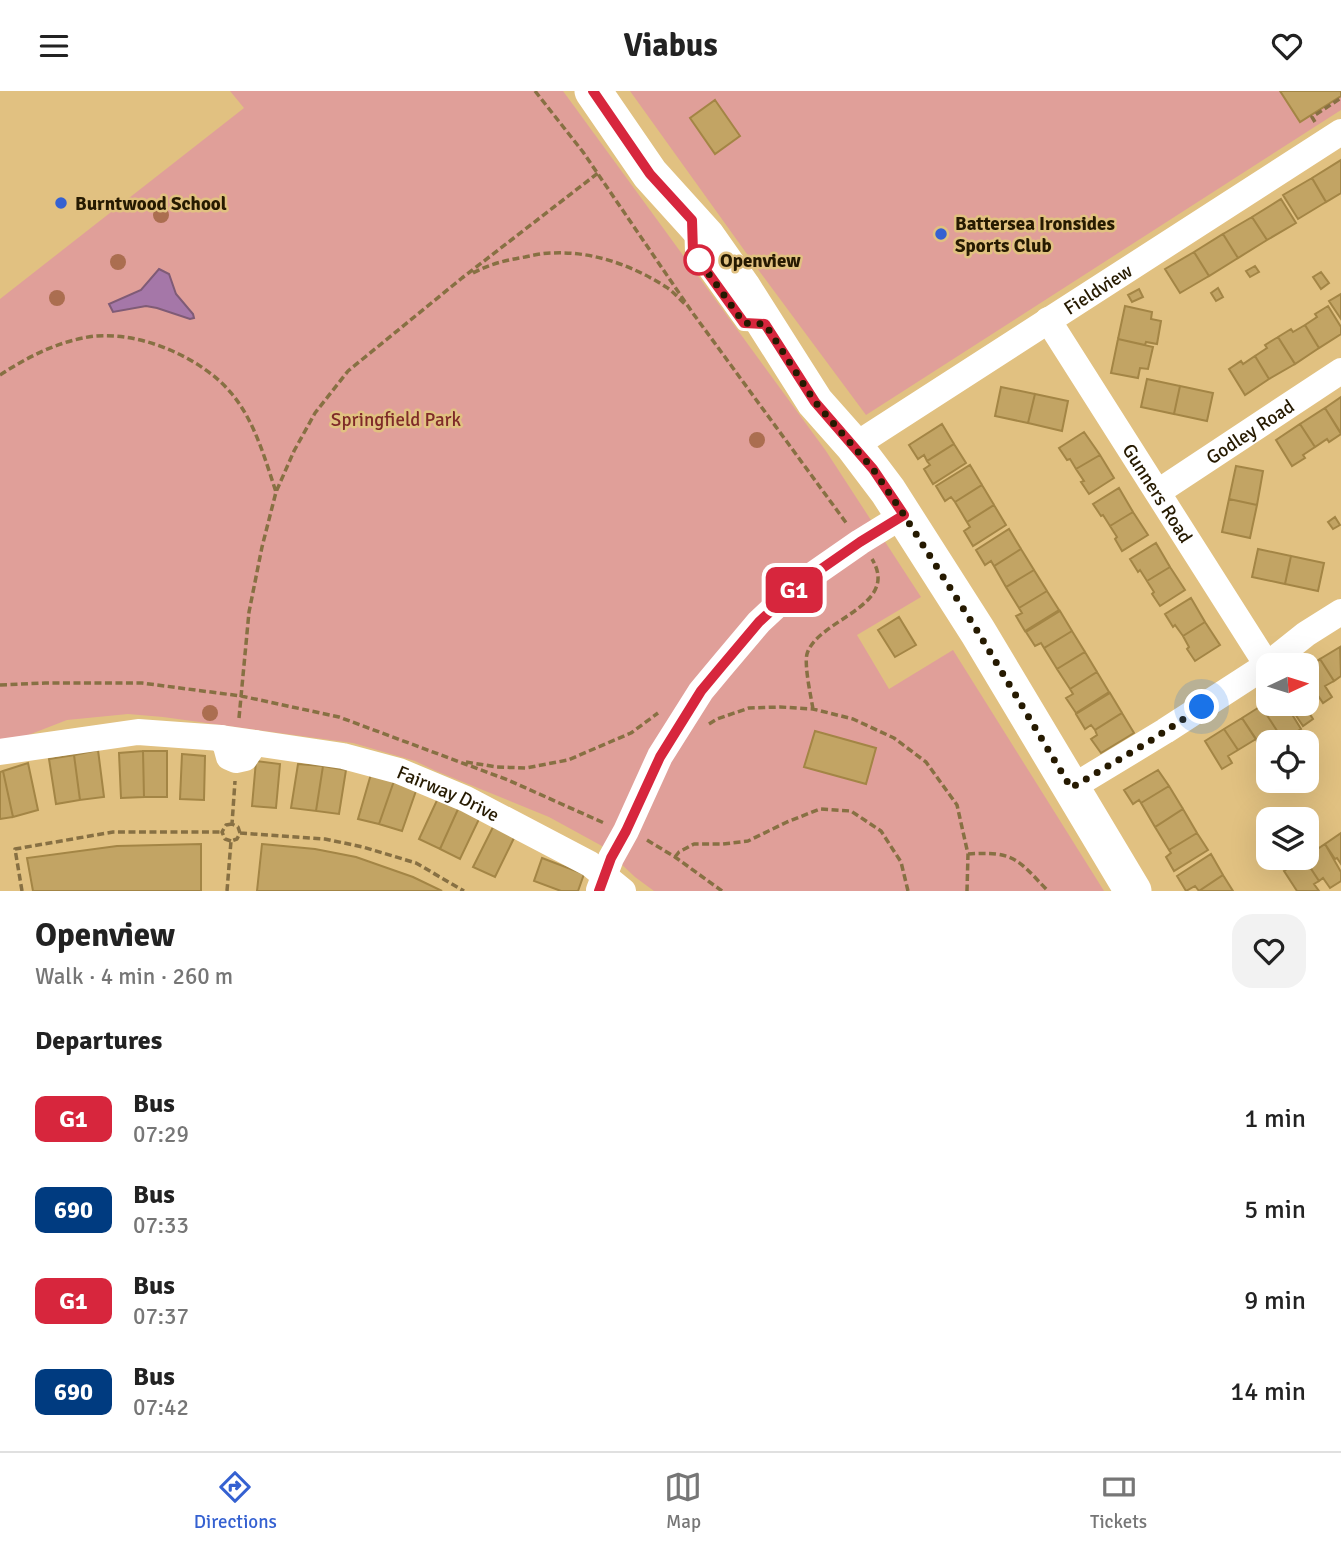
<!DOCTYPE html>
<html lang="en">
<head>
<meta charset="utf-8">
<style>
	body { margin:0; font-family:Signika,sans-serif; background:#f2f2f2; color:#222; height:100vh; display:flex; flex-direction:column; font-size:26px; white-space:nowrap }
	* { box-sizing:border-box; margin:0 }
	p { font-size:23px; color:#767676 }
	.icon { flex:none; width:38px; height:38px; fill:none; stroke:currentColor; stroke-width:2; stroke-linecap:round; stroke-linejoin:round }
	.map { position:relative; height:800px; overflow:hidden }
	.details { display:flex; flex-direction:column; background:#fff; flex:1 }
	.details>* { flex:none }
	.badge { padding:0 14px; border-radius:10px; font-size:24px; line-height:46px }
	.needle { width:46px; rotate:86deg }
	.controls { position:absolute; left:1256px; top:562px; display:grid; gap:14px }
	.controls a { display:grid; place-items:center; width:63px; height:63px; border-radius:14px; background:#fff; box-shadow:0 7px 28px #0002; font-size:35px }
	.you { position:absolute; width:35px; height:35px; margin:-18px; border:5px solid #fff; border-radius:50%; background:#1a73e8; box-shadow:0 0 0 10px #1a73e833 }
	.map>.badge { position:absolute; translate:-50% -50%; box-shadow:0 0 0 4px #fff }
	h2 { padding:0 35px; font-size:26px; line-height:63px }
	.round { display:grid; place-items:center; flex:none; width:74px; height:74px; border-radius:21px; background:#f2f2f2 }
	.head { display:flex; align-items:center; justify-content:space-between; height:119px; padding:0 35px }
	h1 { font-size:33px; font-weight:700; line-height:52px }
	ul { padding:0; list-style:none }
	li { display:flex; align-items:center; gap:21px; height:91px; padding:0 35px }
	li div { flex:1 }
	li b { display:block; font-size:26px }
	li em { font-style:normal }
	li .badge { min-width:77px; font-weight:700; text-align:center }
	header { display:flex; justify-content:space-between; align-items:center; height:91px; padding:0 35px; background:#fff; font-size:32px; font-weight:700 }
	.tab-bar { display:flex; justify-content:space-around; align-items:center; height:98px; border-top:2px solid #e0e0e0; background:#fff; font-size:19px; color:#767676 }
	.tab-bar a { display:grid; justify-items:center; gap:4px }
	.tab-bar .on { color:#3561d1 }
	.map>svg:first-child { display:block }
</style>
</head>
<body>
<header><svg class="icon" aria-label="menu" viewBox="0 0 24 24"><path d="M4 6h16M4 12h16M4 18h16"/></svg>Viabus<svg class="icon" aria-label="heart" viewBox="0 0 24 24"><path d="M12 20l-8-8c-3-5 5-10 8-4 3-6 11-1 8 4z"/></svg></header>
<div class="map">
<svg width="1341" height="800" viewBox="0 0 1341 800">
	<rect width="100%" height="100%" fill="#e1c181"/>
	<path fill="#e09f99" d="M230,0H563L826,360L921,506L857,544L889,598L953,559L1104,800H654L635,786L602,755L549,726L436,680L415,670L353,652L163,626L128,623L67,629L0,655V208L244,17Z
		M630,0H1341V19L866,324L757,177Z"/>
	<path fill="#a577a8" stroke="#7f5b76" stroke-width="2" d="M159,178L169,183L176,203L193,223L194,227L190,228L157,217L146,215L113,221L109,213L141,199Z"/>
	<path fill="#c2a464" stroke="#a38545" stroke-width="2" d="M1280,0H1341V5L1300,31Z
		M715,9L740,45L715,63L690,27Z
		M1341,69V102L1326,111L1312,87Z
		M1312,87L1326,111L1298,128L1283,104Z
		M1281,108L1296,132L1267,149L1252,126Z
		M1252,126L1267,149L1238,167L1223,143Z
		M1223,143L1238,167L1209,185L1194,161Z
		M1194,161L1209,185L1180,202L1165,178Z
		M1255,175L1259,181L1250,186L1246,180Z
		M1321,181L1329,192L1321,198L1313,186Z
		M1218,197L1223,206L1216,210L1211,202Z
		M1139,198L1143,206L1132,211L1128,204Z
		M1341,203V228L1329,210Z
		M1125,215L1152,221L1151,228L1161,230L1157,253L1146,251L1145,254L1118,248Z
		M1328,215L1341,236V243L1319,257L1305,234L1317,226L1315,223Z
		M1305,234L1319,257L1295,273L1278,246L1291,238L1293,241Z
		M1278,246L1295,273L1269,288L1255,265L1267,257L1265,254Z
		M1118,248L1153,256L1148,278L1140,277L1138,287L1111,282Z
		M1255,265L1269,288L1245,304L1229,278L1241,270L1243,273Z
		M1147,288L1180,295L1174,323L1141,316Z
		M1180,295L1213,302L1207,330L1174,323Z
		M1001,296L1035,303L1028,332L995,325Z
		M1035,303L1068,310L1062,340L1028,332Z
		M1341,306V342L1325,317Z
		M1325,317L1341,343L1329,351L1327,348L1315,356L1300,333Z
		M942,333L954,353L927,370L924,364L918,368L909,354Z
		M1300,333L1315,356L1303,364L1305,367L1292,375L1276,349Z
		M1084,341L1100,364L1076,378L1070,368L1067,369L1059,357Z
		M954,353L966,372L933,393L924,378L930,374L927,370Z
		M1100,364L1114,387L1089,403L1081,391L1084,390L1076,378Z
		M970,374L982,394L955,411L951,406L945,410L936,395Z
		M1236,375L1263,380L1257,414L1229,408Z
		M982,394L994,414L967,431L955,411Z
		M1119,397L1133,421L1110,435L1103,424L1101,425L1093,413Z
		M1229,408L1257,414L1250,447L1222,441Z
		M994,414L1006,434L973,455L964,440L970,436L967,431Z
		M1133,421L1148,444L1122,460L1115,448L1117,446L1110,435Z
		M1335,426L1340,434L1333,438L1328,431Z
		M1009,438L1021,458L994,475L991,470L985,474L976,459Z
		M1156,452L1170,476L1147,490L1140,479L1138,481L1130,468Z
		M1021,458L1034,479L1006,496L994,475Z
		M1258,458L1291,465L1285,493L1252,486Z
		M1291,465L1324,472L1318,500L1285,493Z
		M1170,476L1185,499L1160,515L1152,503L1154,501L1147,490Z
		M1034,479L1047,500L1019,517L1006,496Z
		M1047,500L1059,519L1025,540L1016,525L1022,522L1019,517Z
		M1191,507L1205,531L1183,545L1175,534L1173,536L1165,523Z
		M1060,520L1072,540L1044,557L1041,552L1035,555L1026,541Z
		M899,526L916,554L895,566L878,539Z
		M1205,531L1220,554L1195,570L1187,558L1189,556L1183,545Z
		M1072,540L1085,561L1057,578L1044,557Z
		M1340,556L1341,585L1334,590L1320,568Z
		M1085,561L1097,581L1070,598L1057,578Z
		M1320,568L1334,590L1325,595L1332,606L1323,612L1307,588V577Z
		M1097,581L1109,601L1076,622L1066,607L1073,603L1070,598Z
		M1307,588L1316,601L1307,606Z
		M1110,602L1122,622L1095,639L1091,634L1085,638L1076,623Z
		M1269,610V612H1285L1301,638L1283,649L1261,615Z
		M1303,612L1313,628L1303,635L1291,617L1297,612Z
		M1261,615L1283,649L1279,651H1269V658L1264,661L1242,627Z
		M1122,622L1134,642L1101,662L1091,648L1097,644L1095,639Z
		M1242,627L1256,648L1238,659L1224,638Z
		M1224,638L1238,659L1228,665L1232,672L1222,678L1205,650Z
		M815,640L876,657L866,693L804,676Z
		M98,659L104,706L80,709L74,664Z
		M143,660H167V706H144Z
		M143,660L144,706L121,707L119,662Z
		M182,663L205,665L204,709L180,708Z
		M74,664L80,709L56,713L49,668Z
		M256,670L280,673L276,717L252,715Z
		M28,672L38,719L13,726L3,680Z
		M298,673L323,675L316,720L291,717Z
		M323,675L346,679L339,723L316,720Z
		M1158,679L1169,695L1141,712L1139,709L1133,713L1124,699Z
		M3,680L13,726L0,728V681Z
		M371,683L394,690L379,733L358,728Z
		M394,690L417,697L402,740L379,733Z
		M1169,695L1183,718L1155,736L1141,712Z
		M438,707L459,716L440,758L419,748Z
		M459,716L480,726L460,768L440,758Z
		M1183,718L1197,742L1169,759L1155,736Z
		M493,736L515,745L495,786L473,776Z
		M1197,742L1208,759L1174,780L1166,766L1171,762L1169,759Z
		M1341,742V773L1337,767L1335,768L1325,753Z
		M201,753V800H33L27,767L117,755Z
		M262,753L315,758L356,766L413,786L442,800H257Z
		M1325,753L1341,781V790L1330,797L1323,787L1319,790L1304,767L1307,766V765Z
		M1211,763L1223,784L1199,800L1195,795L1186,800L1177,785Z
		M542,767L584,783L578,800H561L534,790Z
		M1304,767L1319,790L1314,793L1319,800H1297L1284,780Z
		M1223,784L1233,800H1199Z"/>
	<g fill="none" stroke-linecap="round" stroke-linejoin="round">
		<path stroke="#877043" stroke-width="3.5" stroke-dasharray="7 3.5" stroke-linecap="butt" d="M535,0L583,61L692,221L847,433
			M1315,31L1312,26L1341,7
			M473,182C490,173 506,169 525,166C534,164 543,162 552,162C592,160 632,174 666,196C673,200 679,208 686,214
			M0,284C26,267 53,253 83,247C132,236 201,265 232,303C255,331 265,368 276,401
			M0,594L45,592H142L241,605L339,626L508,689L604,732
			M813,618C811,606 804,574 807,563C817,528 901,516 872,468
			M239,627L249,521L262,456L276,401L294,360L315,322L348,280L462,187L598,82
			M709,633L717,628L749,617L780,616L813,618L853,628L894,647L926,671L957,714L968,763L967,800
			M466,671L497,676L526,677L568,669L631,642L658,622
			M240,742L325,748L363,756L416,772L464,800
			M647,749L675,766L722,800
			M231,750L225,748L222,741L226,734L232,733
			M968,763C1015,760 1017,768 1048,800
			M675,766L679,761L694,753H723L748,750L787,731L820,718L851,720L881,740L901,771L908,800
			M22,800L15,758L113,741H222
			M227,800L231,750L237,748L240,742L238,736L232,733L235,690"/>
		<g stroke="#fff" stroke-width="26">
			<path id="s1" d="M1048,229L1267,574"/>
			<path id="s2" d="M854,355L1341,41"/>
			<path id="s3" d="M1158,401L1341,280"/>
			<path d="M221,647L226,655L229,666L236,669L245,667L255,652"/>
			<path id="s4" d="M0,661L138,641L221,647L343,665L399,680L466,708L590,773L623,800"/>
			<path d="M1071,697L1165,640L1267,574L1306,543L1341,521"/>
			<path d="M599,799L611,767L626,740L660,665L701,600L721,576L759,531L801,492L860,451L904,424"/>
		</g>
		<path stroke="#fff" stroke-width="37" d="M593,0L650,83L707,146L742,196L815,311L854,355L888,400L978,541L1133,800"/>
	</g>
	<g fill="#ab6e50">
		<circle cx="161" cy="124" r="8"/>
		<circle cx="118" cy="171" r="8"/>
		<circle cx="57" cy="207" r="8"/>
		<circle cx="757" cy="349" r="8"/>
		<circle cx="210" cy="622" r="8"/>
	</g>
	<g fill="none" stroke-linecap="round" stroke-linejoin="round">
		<g stroke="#fff" stroke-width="16">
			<path id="line" d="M593,0L650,83L692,129L693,161L744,232L765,233L815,311L873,378L904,424L860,451L801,492L759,531L721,576L701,600L660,666L626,740L611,767L599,800"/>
		</g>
		<use href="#line" stroke="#d7263d" stroke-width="10"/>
		<path stroke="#261a01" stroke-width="7" stroke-dasharray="0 12.6" d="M699,169L693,161L744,232L765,233L815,311L873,378L904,424L978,541L1071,697L1147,652L1202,616"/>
	</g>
	<g fill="#3561d1" stroke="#e1c181" stroke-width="2.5">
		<circle cx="61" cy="112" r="7"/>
		<circle cx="941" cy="143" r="7"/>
	</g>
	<circle fill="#fff" stroke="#d7263d" stroke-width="3.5" cx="699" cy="169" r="14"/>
	<g text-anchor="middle" stroke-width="5" stroke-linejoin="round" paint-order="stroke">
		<g font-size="19" font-weight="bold" fill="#261a01" stroke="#e1c181" text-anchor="start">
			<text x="75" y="119">Burntwood School</text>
			<text x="955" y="139">Battersea Ironsides<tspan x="955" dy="22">Sports Club</tspan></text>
		</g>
		<g font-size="19" font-weight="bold" fill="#261a01" stroke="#e1c181" text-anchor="start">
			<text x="720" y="176">Openview</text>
		</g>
		<g font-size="19" fill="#261a01" stroke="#e1c181">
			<text dy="7" stroke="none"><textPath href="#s2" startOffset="290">Fieldview</textPath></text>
			<text dy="7" stroke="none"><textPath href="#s3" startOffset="110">Godley Road</textPath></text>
			<text dy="7" stroke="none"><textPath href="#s1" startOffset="205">Gunners Road</textPath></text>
			<text dy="7" stroke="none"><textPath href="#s4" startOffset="458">Fairway Drive</textPath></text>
		</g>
		<g font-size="19" fill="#7f2a28" stroke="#e1c181">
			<text x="396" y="335">Springfield Park</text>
		</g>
	</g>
</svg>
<div class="controls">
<a><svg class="needle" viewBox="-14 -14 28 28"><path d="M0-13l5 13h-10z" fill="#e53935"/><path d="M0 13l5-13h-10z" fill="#767676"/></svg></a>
<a><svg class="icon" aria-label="locate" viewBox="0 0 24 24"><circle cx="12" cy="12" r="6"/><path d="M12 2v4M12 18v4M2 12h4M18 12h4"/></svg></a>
<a><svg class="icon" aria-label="layers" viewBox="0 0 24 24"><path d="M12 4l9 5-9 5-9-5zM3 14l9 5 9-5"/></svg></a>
</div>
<div class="you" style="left:1202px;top:616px"></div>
<b class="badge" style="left:794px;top:499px;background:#d7263d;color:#fff">G1</b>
</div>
<section class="details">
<div class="head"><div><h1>Openview</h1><p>Walk · 4 min · 260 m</p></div><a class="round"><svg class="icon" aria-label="heart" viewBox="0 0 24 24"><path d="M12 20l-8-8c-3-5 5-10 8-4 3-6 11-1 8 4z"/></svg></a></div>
<h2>Departures</h2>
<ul>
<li><span class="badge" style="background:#d7263d;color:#fff">G1</span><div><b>Bus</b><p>07:29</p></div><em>1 min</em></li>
<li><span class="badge" style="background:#003b80;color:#fff">690</span><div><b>Bus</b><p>07:33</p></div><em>5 min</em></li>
<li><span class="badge" style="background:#d7263d;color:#fff">G1</span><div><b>Bus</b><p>07:37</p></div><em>9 min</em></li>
<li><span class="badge" style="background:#003b80;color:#fff">690</span><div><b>Bus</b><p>07:42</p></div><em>14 min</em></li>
</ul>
</section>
<nav class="tab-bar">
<a class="on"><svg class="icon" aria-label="directions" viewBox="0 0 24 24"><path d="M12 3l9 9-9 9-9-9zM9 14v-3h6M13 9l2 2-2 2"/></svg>Directions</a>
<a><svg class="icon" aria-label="map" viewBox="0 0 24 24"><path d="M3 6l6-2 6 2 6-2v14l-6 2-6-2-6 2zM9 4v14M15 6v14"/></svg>Map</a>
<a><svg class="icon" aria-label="tickets" viewBox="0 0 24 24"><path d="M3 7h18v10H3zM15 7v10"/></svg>Tickets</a>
</nav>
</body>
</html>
